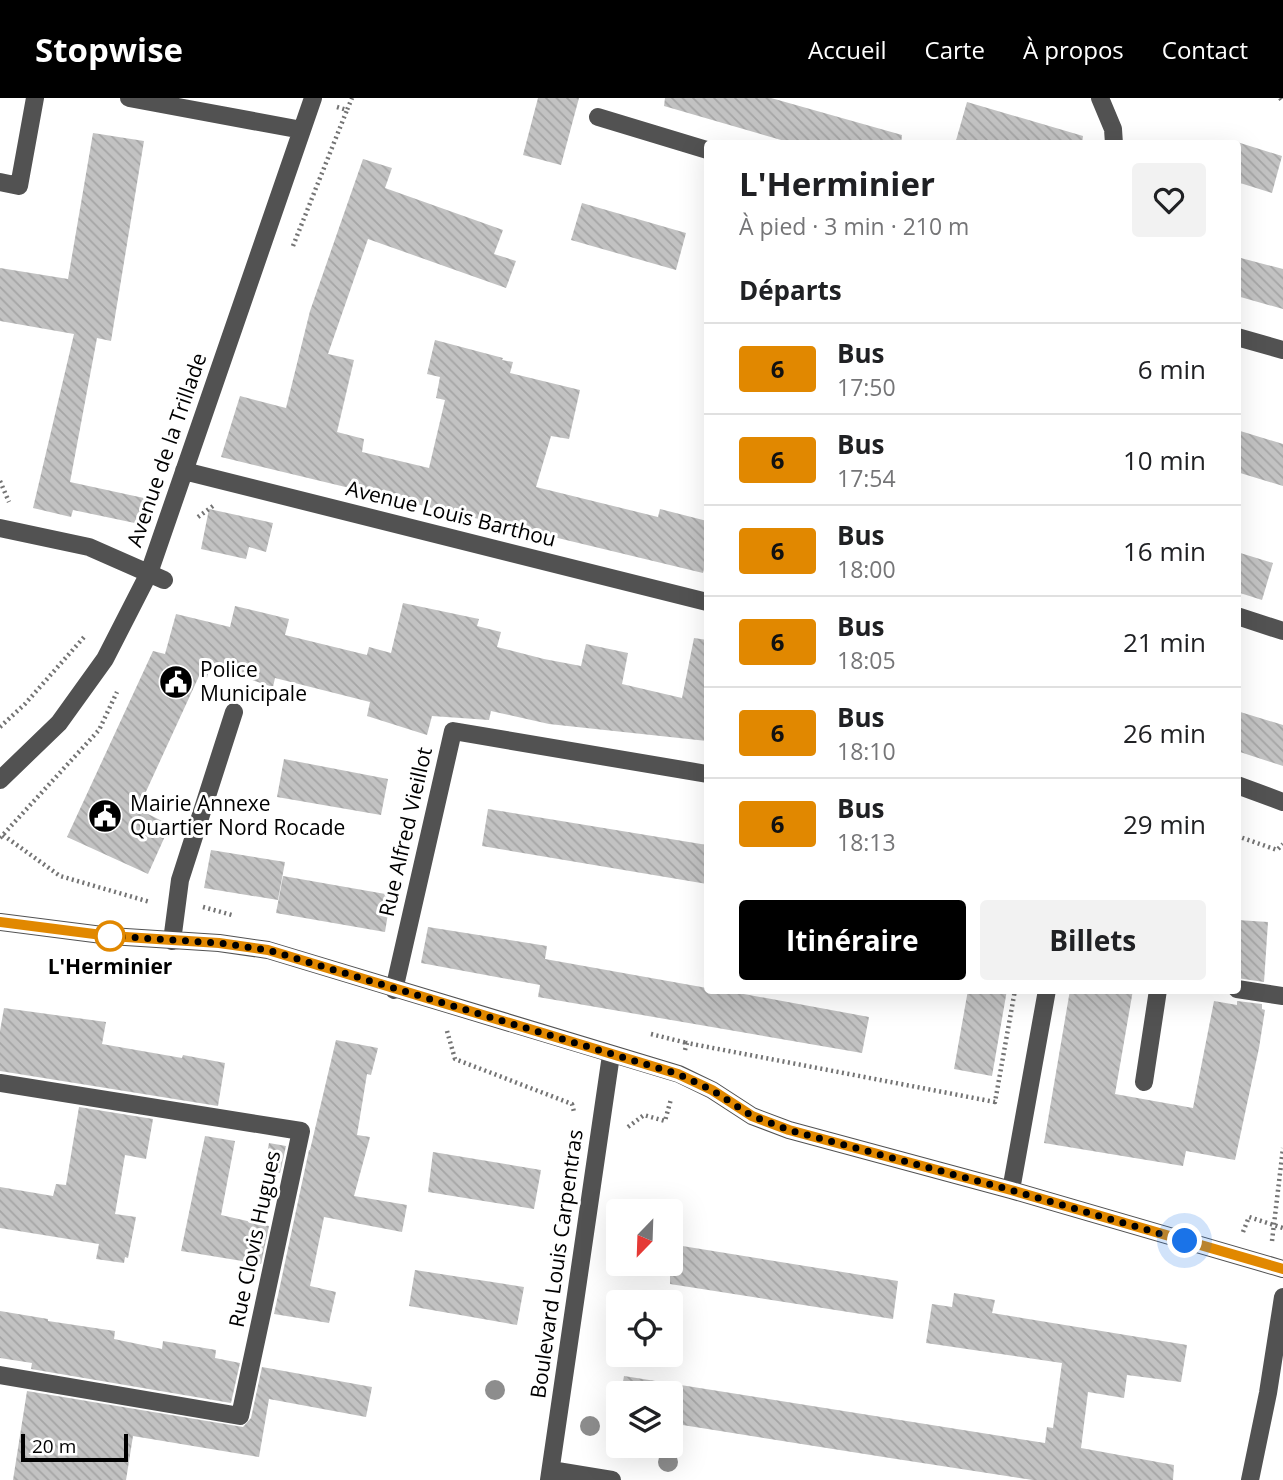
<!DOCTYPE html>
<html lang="fr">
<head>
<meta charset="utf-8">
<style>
	body { margin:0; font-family:"Open Sans",sans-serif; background:#f2f2f2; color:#202124; height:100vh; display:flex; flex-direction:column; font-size:26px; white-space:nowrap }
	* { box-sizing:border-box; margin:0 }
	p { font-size:23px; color:#757577 }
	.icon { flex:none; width:38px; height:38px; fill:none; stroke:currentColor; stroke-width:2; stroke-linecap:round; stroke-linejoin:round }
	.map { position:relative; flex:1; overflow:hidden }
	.side { position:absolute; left:704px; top:42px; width:537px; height:854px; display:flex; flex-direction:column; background:#fff; border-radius:7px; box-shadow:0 7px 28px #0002 }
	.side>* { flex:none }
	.badge { padding:0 14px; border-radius:5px; font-size:24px; line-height:46px }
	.needle { width:46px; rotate:203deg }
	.controls { position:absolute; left:606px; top:1101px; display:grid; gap:14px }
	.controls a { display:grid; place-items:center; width:77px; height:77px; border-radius:7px; background:#fff; box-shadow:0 7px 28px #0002; font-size:35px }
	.scale { position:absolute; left:21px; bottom:18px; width:107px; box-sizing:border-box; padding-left:7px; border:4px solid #000; border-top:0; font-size:19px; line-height:24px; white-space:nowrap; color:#000; -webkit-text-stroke:5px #fff; paint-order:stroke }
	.you { position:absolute; width:35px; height:35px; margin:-18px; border:5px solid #fff; border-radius:50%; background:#1a73e8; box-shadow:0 0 0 10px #1a73e833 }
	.map>.badge { position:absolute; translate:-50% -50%; box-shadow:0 0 0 4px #fff }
	h2 { padding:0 35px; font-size:26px; line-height:63px }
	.round { display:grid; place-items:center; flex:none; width:74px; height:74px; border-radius:7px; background:#f2f2f2 }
	.headline { display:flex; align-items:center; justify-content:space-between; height:119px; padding:0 35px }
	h1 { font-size:33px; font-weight:700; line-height:52px }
	.action { display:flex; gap:14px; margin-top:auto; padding:14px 35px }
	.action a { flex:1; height:80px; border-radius:7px; background:#000; color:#fff; font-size:28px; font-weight:700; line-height:80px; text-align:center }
	.action a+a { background:#f2f2f2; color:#202124 }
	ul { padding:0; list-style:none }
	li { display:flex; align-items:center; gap:21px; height:91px; padding:0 35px; border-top:2px solid #e0e0e0 }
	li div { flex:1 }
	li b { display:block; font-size:26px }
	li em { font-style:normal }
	li .badge { min-width:77px; font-weight:700; text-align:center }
	header { display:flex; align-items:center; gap:42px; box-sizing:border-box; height:98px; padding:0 35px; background:#000; color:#fff }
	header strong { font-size:33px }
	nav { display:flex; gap:38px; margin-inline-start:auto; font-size:24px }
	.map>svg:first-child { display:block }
</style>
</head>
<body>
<header>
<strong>Stopwise</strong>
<nav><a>Accueil</a><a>Carte</a><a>À propos</a><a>Contact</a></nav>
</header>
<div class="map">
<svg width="1283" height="1382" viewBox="0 0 1283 1382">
	<defs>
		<pattern id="building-back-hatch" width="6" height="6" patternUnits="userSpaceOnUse" patternTransform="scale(1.75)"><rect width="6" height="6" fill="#c2c2c2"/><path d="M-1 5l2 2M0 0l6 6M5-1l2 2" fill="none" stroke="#a5a5a5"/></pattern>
	</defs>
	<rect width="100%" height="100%" fill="#fff"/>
	<path fill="url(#building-back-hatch)" d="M538,0H579L561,67L523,57Z
		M665,0H771L902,37L901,46H795L664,8Z
		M967,4L1083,38L1082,46H955Z
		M93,35L144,43L111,243L97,240L70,384L153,402L149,428L73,412L71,419L33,410L74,236L0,223V170L68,181Z
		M1237,44L1282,58L1272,95L1237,84Z
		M363,61L392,70L385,90L503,132L494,156L516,163L506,190L368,141L328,256L354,262L337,334L364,341L362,354L429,370L445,302L436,300L440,279L427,276L435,242L503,260L502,262L513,264L510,275L580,292L569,341L551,338L536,389L658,419L660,411L707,423V457L703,475L221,359L240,298L286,310L310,213Z
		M582,105L686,135L676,172L571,142Z
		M1237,159L1283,171V211L1237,198Z
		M1237,332L1283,346V388L1237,374Z
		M209,411L273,425L266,454L249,449L246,461L201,451Z
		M1237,454L1273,465L1262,502L1237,494Z
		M403,505L479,521L477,528L501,534L497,549L544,561L581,568L586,546L628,555L622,586L682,600L694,540L707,542V643L549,626L491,613L489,622L432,618L427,637L367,618L370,604L275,580L273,589L210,568L207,580L200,576L138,711L166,725V736L148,776L67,739L153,553L165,556L176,516L230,529L235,508L289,521L285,537L367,557L369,549L391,555Z
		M1237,613L1283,627V668L1237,653Z
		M284,661L388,681L381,717L277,699Z
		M488,711L707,747V786L482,748Z
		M211,752L285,764L278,802L204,790Z
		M283,778L391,797L385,834L276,815Z
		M1237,822L1268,824L1264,884L1237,880Z
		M428,829L547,848L545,861L707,890V892H722L869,919L862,955L538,899L540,887L421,865Z
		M968,892H1007L992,978L954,971Z
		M1070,892H1133L1115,996L1193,1010L1214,903L1237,907V903L1262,906V911L1265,912L1259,950L1235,1062L1186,1053L1183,1068L1044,1045Z
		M4,910L106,924L102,946L182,960L183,957L225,965L218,1008L0,973V933Z
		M336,942L378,950L371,977L367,976L357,1037L370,1039L354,1098L407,1107L402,1134L324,1119L310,1188L336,1194L329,1225L274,1216L309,1052H310Z
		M79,1009L153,1021L146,1061L125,1057L115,1116L136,1119L128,1160L125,1159L124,1165L96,1161L99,1146L0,1130V1089L53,1098L56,1086L66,1087Z
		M205,1038L235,1043L221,1117L269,1128L261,1166L181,1153Z
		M269,1045L286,1048L280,1075L264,1071Z
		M433,1054L541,1072L534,1111L428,1094Z
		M670,1146L898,1183L893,1221L670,1186Z
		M415,1172L524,1189L517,1227L409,1208Z
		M954,1195L995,1202L992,1215L1187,1247L1181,1284L1127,1277L1124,1300L1088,1294L1081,1350L1174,1367L1173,1382H1033L890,1360L670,1325V1295H621L624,1278L1045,1345L1047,1329L1053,1330L1062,1265L926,1245L932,1206L952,1209Z
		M0,1213L48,1221V1223L115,1233L114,1241L162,1251L163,1243L216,1252L215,1260L240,1265L231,1305L31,1271L32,1265L0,1260Z
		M262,1269L372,1289L366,1319L269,1301L259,1359L133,1338L126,1382H13L27,1293L243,1329L251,1320Z"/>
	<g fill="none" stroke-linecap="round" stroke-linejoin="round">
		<path stroke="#747474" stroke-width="4.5" stroke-dasharray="2 3.5" stroke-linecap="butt" d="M1280,0L1283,4
			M337,9L347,12L352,0
			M293,148L347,12
			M0,383L9,404
			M198,419L213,408
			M0,629L25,606L85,538
			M3,737L60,778L150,804
			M1237,738L1277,752L1283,746
			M0,740L99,632L117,594
			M203,809L232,817
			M447,933L455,961L572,1006L574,1014
			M651,936L687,945
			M685,952L687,945L995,1004L1015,892
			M628,1029L644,1017L665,1023L671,1001
			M1243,1134L1249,1119L1283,1130
			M1272,1143L1283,1050"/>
		<path stroke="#525252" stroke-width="18" d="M129,0L302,32
			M1100,0L1113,31L1114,46
			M598,19L707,52
			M0,84L19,88L35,0
			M1237,239L1283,252
			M184,373L707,504
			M0,430L89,449L164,482
			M1237,518L1283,533
			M0,682L59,625L105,561L149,475L313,0
			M1237,687L1283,704
			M0,824L110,838L219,845L268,852L679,976L712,992L752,1018L789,1032L1011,1092L1283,1171
			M172,843L180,782L234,614
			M1237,891L1283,898
			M394,892L453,633L707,676
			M1144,984L1158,892
			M0,985L301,1033L240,1318L0,1277
			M1011,1092L1047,892
			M551,1372L612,1382
			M549,1382L611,957
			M1250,1382L1268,1295L1283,1199"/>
	</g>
	<g fill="#8d8d8d">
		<circle cx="495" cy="1292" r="10"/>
		<circle cx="590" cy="1328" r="10"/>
		<circle cx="668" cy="1364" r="10"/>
	</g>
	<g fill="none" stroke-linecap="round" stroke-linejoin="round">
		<g stroke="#fff" stroke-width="16">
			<path id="line" d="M0,824L110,838L219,845L268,852L678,976L712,992L752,1018L789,1032L1011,1092L1283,1171"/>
		</g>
		<use href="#line" stroke="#e18800" stroke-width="10"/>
		<path stroke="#000" stroke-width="7" stroke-dasharray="0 12.6" d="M110,838L219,845L268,852L678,976L712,992L752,1018L789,1032L1011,1092L1185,1143"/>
	</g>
	<defs>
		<g id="civic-disc" transform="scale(1.75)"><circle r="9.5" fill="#000" stroke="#fff"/><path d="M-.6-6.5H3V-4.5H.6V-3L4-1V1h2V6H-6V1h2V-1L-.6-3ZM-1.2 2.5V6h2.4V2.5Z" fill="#fff"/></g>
	</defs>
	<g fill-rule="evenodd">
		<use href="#civic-disc" x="176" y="584"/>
		<use href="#civic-disc" x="105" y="718"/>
	</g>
	<circle fill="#fff" stroke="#e18800" stroke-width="3.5" cx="110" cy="838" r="14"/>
	<g text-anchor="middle" stroke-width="6" stroke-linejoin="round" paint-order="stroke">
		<g font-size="21" fill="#000" stroke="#fff">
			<text transform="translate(167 352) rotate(-71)" y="7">Avenue de la Trillade</text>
			<text transform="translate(451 416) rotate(14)" y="7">Avenue Louis Barthou</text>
			<text transform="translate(406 734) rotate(-77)" y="7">Rue Alfred Vieillot</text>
			<text transform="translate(255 1141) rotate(-78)" y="7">Rue Clovis Hugues</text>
			<text transform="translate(557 1166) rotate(-82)" y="7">Boulevard Louis Carpentras</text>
		</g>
		<g font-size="21" fill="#000" stroke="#fff" text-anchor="start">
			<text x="200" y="579">Police<tspan x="200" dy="24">Municipale</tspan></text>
			<text x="130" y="713">Mairie Annexe<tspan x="130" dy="24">Quartier Nord Rocade</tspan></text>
		</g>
		<g font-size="21" font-weight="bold" fill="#000" stroke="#fff">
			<text x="110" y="876">L'Herminier</text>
		</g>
	</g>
</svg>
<div class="controls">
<a><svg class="needle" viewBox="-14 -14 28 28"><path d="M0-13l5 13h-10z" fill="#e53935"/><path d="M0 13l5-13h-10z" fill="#757577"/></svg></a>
<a><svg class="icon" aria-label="locate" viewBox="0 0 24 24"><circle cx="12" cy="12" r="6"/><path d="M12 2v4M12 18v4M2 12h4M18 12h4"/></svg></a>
<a><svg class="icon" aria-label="layers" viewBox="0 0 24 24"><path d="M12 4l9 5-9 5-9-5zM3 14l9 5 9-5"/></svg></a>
</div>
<div class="scale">20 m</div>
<div class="you" style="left:1185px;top:1143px"></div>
<section class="side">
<div class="headline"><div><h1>L'Herminier</h1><p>À pied · 3 min · 210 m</p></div><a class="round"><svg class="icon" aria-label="heart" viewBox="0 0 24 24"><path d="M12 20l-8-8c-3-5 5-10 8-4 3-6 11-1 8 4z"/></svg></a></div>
<h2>Départs</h2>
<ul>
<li><span class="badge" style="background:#e18800;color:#111">6</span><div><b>Bus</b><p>17:50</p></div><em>6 min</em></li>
<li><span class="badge" style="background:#e18800;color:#111">6</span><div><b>Bus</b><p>17:54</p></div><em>10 min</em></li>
<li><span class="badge" style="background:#e18800;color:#111">6</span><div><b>Bus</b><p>18:00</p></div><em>16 min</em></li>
<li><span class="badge" style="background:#e18800;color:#111">6</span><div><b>Bus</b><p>18:05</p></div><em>21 min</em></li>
<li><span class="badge" style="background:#e18800;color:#111">6</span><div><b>Bus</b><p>18:10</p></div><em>26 min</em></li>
<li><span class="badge" style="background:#e18800;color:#111">6</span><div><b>Bus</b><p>18:13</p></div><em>29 min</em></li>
</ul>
<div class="action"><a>Itinéraire</a><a>Billets</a></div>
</section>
</div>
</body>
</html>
